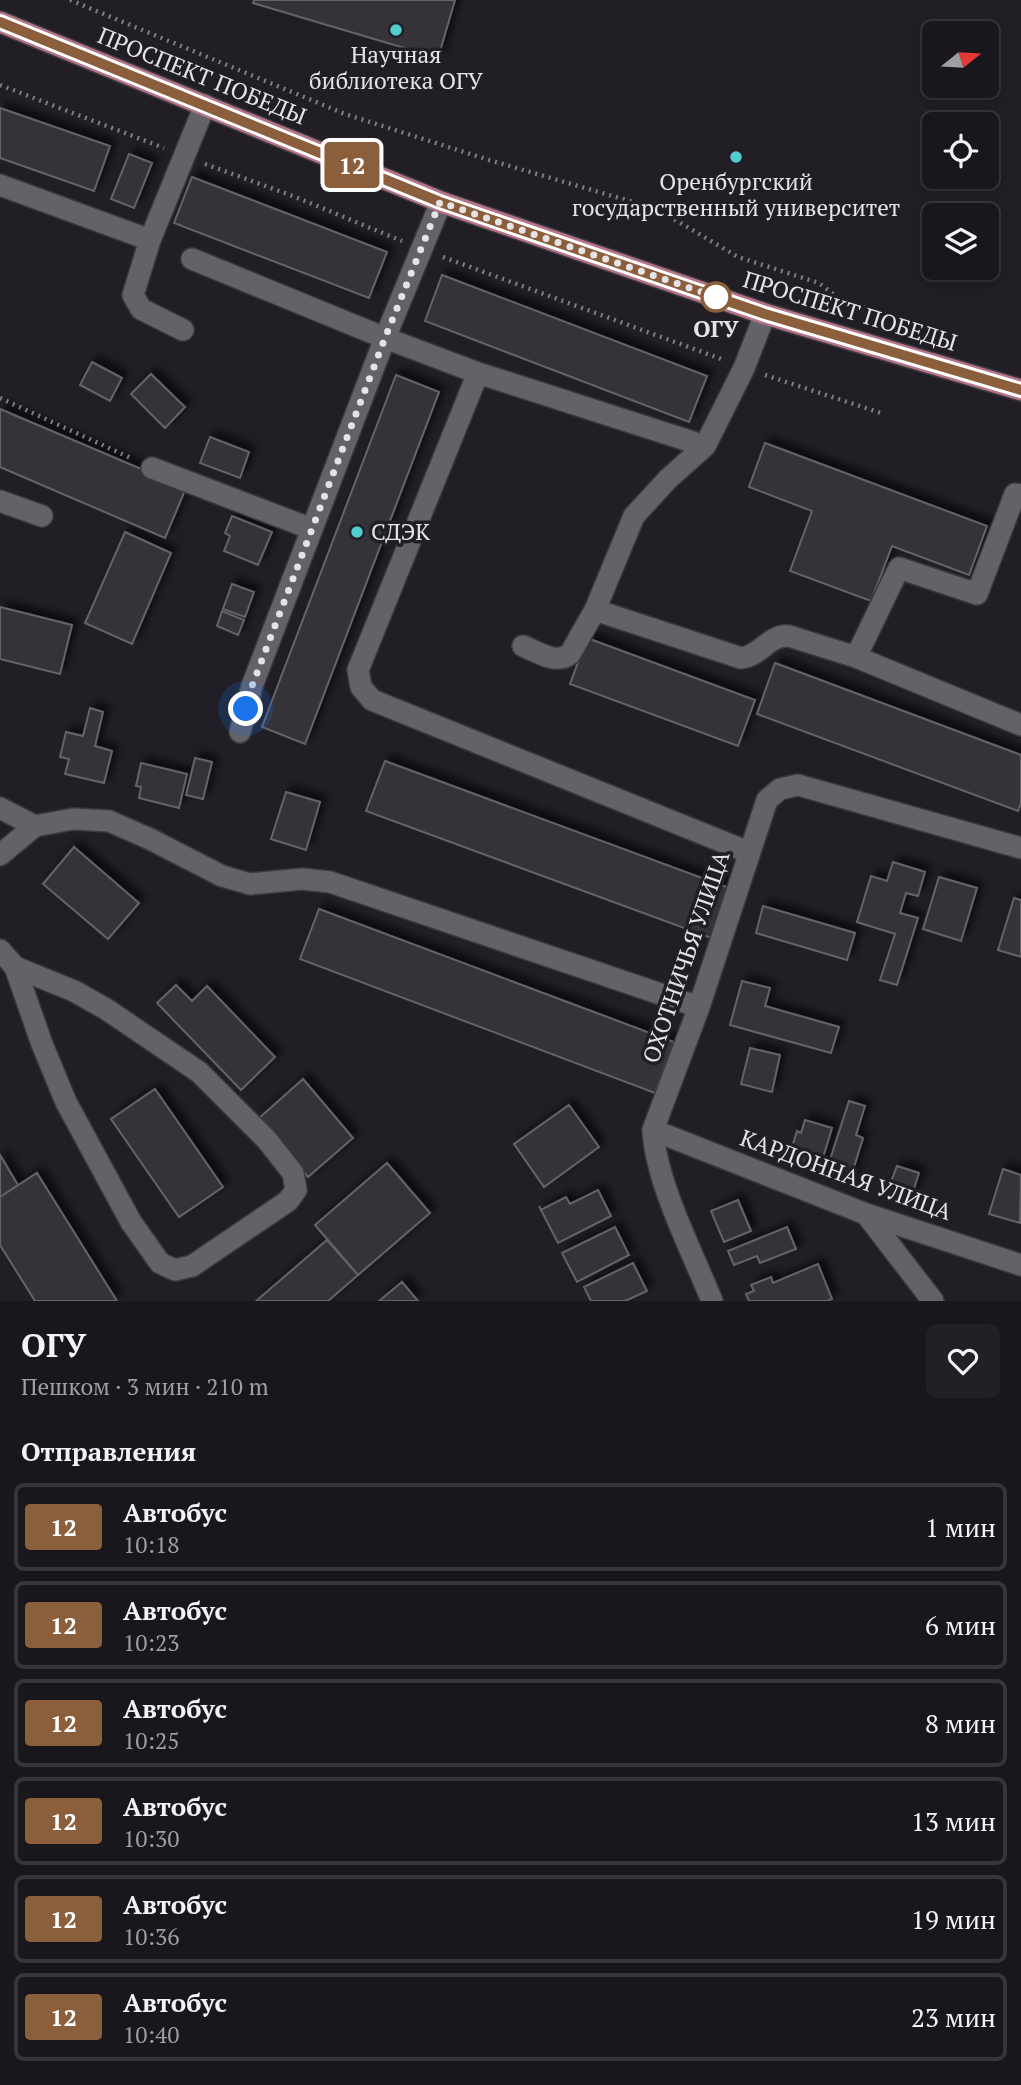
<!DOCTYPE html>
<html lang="ru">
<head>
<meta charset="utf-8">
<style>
	body { margin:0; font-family:"PT Serif",serif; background:#221f25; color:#f1f3f6; height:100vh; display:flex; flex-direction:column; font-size:26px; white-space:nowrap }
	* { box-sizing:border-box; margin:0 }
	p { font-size:23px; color:#9f9fa3 }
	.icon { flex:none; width:38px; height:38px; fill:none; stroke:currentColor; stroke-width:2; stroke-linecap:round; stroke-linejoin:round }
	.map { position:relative; height:1301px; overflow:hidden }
	.details { display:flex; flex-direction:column; background:#19161c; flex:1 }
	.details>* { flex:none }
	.badge { padding:0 14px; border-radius:5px; font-size:24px; line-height:46px }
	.needle { width:46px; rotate:72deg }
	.buttons { position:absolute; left:922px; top:21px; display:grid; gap:14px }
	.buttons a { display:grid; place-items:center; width:77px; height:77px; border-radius:10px; background:#19161c; box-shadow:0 4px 10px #0003,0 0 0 2px #37353b; font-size:35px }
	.you { position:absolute; width:35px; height:35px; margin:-18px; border:5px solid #fff; border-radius:50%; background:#1a73e8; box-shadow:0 0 0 10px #1a73e833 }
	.map>.badge { position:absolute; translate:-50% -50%; box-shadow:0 0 0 4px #fff }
	h2 { padding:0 21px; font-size:26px; line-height:63px }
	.round { display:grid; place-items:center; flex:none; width:74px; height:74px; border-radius:10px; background:#221f25 }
	.headline { display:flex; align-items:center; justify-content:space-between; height:119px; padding:0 21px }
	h1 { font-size:33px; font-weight:600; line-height:52px }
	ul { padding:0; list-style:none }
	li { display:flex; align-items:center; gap:21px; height:88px; margin:0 14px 10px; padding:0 7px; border:4px solid #37353b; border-radius:10px }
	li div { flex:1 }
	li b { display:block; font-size:26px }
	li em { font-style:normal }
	li .badge { min-width:77px; font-weight:700; text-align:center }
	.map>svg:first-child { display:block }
</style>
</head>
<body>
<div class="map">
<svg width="1021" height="1301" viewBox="0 0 1021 1301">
	<defs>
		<filter id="shadow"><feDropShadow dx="6" dy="-6" stdDeviation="3.5" flood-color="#0009"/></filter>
	</defs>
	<rect width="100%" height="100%" fill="#211e25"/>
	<path fill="#353239" stroke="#65626a" stroke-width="2" filter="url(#shadow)" d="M254,0H455L438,58L253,3Z
		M0,108L110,146L94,191L0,158Z
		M129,154L152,163L134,208L111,199Z
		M192,177L387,252L369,298L174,223Z
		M442,275L707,376L689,422L425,321Z
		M92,362L122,378L110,401L80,385Z
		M151,374L185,407L165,428L131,394Z
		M396,375L439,392L305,744L262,727Z
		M0,409L186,488L165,538L0,467Z
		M210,437L249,452L240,478L200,463Z
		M765,443L987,526L969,575L892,546L871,601L790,571L812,511L749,487Z
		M232,516L272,532L258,565L224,551L230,536L225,533Z
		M125,532L171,553L132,644L85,623Z
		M232,584L254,592L245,617L223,609Z
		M0,607L72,625L60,674L0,659Z
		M222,611L244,620L238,635L217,626Z
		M587,638L755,700L738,746L570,684Z
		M775,663L1021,755V803L1018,811L757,714Z
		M90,708L103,712L95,746L112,751L104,783L65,774L69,759L60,757L66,732L83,736Z
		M195,758L212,762L203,799L186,795Z
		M385,761L732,889L714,939L366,811Z
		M141,763L187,774L179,808L139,798L141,787L136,786Z
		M286,792L320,802L306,850L271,839Z
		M74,847L139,903L108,939L43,884Z
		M893,862L925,872L918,896L906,893L900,913L918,918L897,985L880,980L895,934L857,922L871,876L887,881Z
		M939,877L977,888L961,941L923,929Z
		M1014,898L1021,900V957L998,950Z
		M763,906L855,933L847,960L756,933Z
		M319,909L674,1042L655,1093L300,959Z
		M742,981L770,988L765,1006L839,1027L831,1053L730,1025Z
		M176,985L192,1001L207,986L275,1057L241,1090L157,1003Z
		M750,1048L780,1055L772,1092L741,1084Z
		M303,1079L353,1138L308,1177L258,1119Z
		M155,1089L223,1187L179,1217L111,1119Z
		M849,1101L865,1106L856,1135L863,1138L850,1180L826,1172Z
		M569,1105L599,1147L544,1187L514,1144Z
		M805,1120L832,1128L819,1171L793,1162L797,1148L792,1147L797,1131L801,1133Z
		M0,1155L18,1185L0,1197Z
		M387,1163L430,1213L358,1275L315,1225Z
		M897,1166L919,1173L912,1195L889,1187Z
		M1003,1169L1021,1175L1020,1223L989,1214Z
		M37,1173L117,1301H35L0,1245V1197Z
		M598,1190L611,1216L558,1243L539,1206L541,1210L566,1197L570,1204Z
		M738,1200L751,1231L724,1242L711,1211Z
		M615,1227L629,1255L577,1282L562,1253Z
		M787,1227L796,1249L760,1263L757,1256L734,1265L728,1251Z
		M327,1240L358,1275L328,1301H256Z
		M633,1263L647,1291L625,1301H591L584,1287Z
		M818,1264L832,1299L827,1301H749L746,1294L754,1291L751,1285L771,1277L773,1283Z
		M402,1282L418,1301H379Z"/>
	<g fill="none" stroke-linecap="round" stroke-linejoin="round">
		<g stroke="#3b383e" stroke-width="24">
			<path id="minor" d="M0,185L150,240
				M192,259L385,338L478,373L705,446
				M765,314L744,368L705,446L668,479L634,516L595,610L741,658C761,656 769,634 789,636L856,657L1021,725
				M183,330L141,309L133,295L150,240L205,105
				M478,373L358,670L361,687L372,700L748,852
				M152,468L312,529
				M0,501L42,516
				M523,646C538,652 556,665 570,654L595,610
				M856,657L899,568L977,594L1015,494L1021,495
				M240,732L252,686L385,338L441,202
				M0,808L35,826
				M0,855L35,826L73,819L109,821L150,839L222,876L250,884L302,879L330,882L699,1007
				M0,950L15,967L42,1044L66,1102L131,1222L160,1263L175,1270L192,1266L288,1201L296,1190L293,1173L267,1140L199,1072L106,1009L74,991L15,967
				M653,1130L866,1214L1021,1265
				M866,1214L933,1301
				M712,1301C692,1251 656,1183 653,1130L699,1007L767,800L780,789L798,785L1021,848"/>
		</g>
		<g stroke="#3b383e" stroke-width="24">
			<path id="major" d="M0,22L441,202L765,314L1021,390"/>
		</g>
		<path stroke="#7f7c83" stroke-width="4.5" stroke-dasharray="2 5" stroke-linecap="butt" d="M70,0L345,114L489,160L657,209L738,257L819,283L841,300L913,322
			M0,85L164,148
			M205,164L293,196L402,241
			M443,257L724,360
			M765,375L884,414
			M0,398L133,459"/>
		<use href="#minor" stroke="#656169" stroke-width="21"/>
		<use href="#major" stroke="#b47386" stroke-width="21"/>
	</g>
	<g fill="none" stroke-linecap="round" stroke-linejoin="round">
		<g stroke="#fff" stroke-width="16">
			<path id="line" d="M0,22L440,202L765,314L1021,390"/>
		</g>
		<use href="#line" stroke="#8b5e3c" stroke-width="10"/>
		<path stroke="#e5e3e8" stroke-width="7" stroke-dasharray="0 12.6" d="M246,709L252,686L385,338L440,202L716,297"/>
	</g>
	<g fill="#52cdcf" stroke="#211e25" stroke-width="2.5">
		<circle cx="396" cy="30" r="7"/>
		<circle cx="736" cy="157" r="7"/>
		<circle cx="357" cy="532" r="7"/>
	</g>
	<circle fill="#fff" stroke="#8b5e3c" stroke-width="3.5" cx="716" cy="297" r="14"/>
	<g text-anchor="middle" stroke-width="7" stroke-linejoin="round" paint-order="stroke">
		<g font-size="23" fill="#e5e3e8" stroke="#211e25">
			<text x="396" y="63">Научная<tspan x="396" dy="26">библиотека ОГУ</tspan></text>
			<text x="736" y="190">Оренбургский<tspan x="736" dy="26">государственный университет</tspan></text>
			<text x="371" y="540" text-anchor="start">СДЭК</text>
		</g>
		<g font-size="23" fill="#e5e3e8" stroke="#211e25">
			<text transform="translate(202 76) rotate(22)" y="8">ПРОСПЕКТ ПОБЕДЫ</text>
			<text transform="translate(850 311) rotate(17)" y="8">ПРОСПЕКТ ПОБЕДЫ</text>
			<text transform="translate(686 957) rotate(-71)" y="8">ОХОТНИЧЬЯ УЛИЦА</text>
			<text transform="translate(846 1175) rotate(20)" y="8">КАРДОННАЯ УЛИЦА</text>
		</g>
		<g font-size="23" font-weight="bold" fill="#e5e3e8" stroke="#211e25">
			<text x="716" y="337">ОГУ</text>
		</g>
	</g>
</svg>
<div class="buttons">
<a><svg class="needle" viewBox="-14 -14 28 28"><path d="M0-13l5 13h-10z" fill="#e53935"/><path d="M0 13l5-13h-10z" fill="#9f9fa3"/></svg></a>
<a><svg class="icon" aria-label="locate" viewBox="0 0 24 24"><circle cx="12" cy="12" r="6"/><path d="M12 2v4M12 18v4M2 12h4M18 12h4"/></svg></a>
<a><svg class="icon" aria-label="layers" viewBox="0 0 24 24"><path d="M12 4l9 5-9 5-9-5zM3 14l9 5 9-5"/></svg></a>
</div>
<div class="you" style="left:246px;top:709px"></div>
<b class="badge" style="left:352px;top:165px;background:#8b5e3c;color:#fff">12</b>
</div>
<section class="details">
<div class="headline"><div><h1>ОГУ</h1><p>Пешком · 3 мин · 210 m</p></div><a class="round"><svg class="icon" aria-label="heart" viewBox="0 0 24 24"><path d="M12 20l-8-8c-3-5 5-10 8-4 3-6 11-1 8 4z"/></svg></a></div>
<h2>Отправления</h2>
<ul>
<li><span class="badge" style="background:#8b5e3c;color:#fff">12</span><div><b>Автобус</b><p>10:18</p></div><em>1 мин</em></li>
<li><span class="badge" style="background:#8b5e3c;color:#fff">12</span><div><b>Автобус</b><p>10:23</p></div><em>6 мин</em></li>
<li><span class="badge" style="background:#8b5e3c;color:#fff">12</span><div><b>Автобус</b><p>10:25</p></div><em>8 мин</em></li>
<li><span class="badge" style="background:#8b5e3c;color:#fff">12</span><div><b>Автобус</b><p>10:30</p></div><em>13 мин</em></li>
<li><span class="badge" style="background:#8b5e3c;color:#fff">12</span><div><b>Автобус</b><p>10:36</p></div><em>19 мин</em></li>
<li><span class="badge" style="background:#8b5e3c;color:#fff">12</span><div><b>Автобус</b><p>10:40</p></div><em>23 мин</em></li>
</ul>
</section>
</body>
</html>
